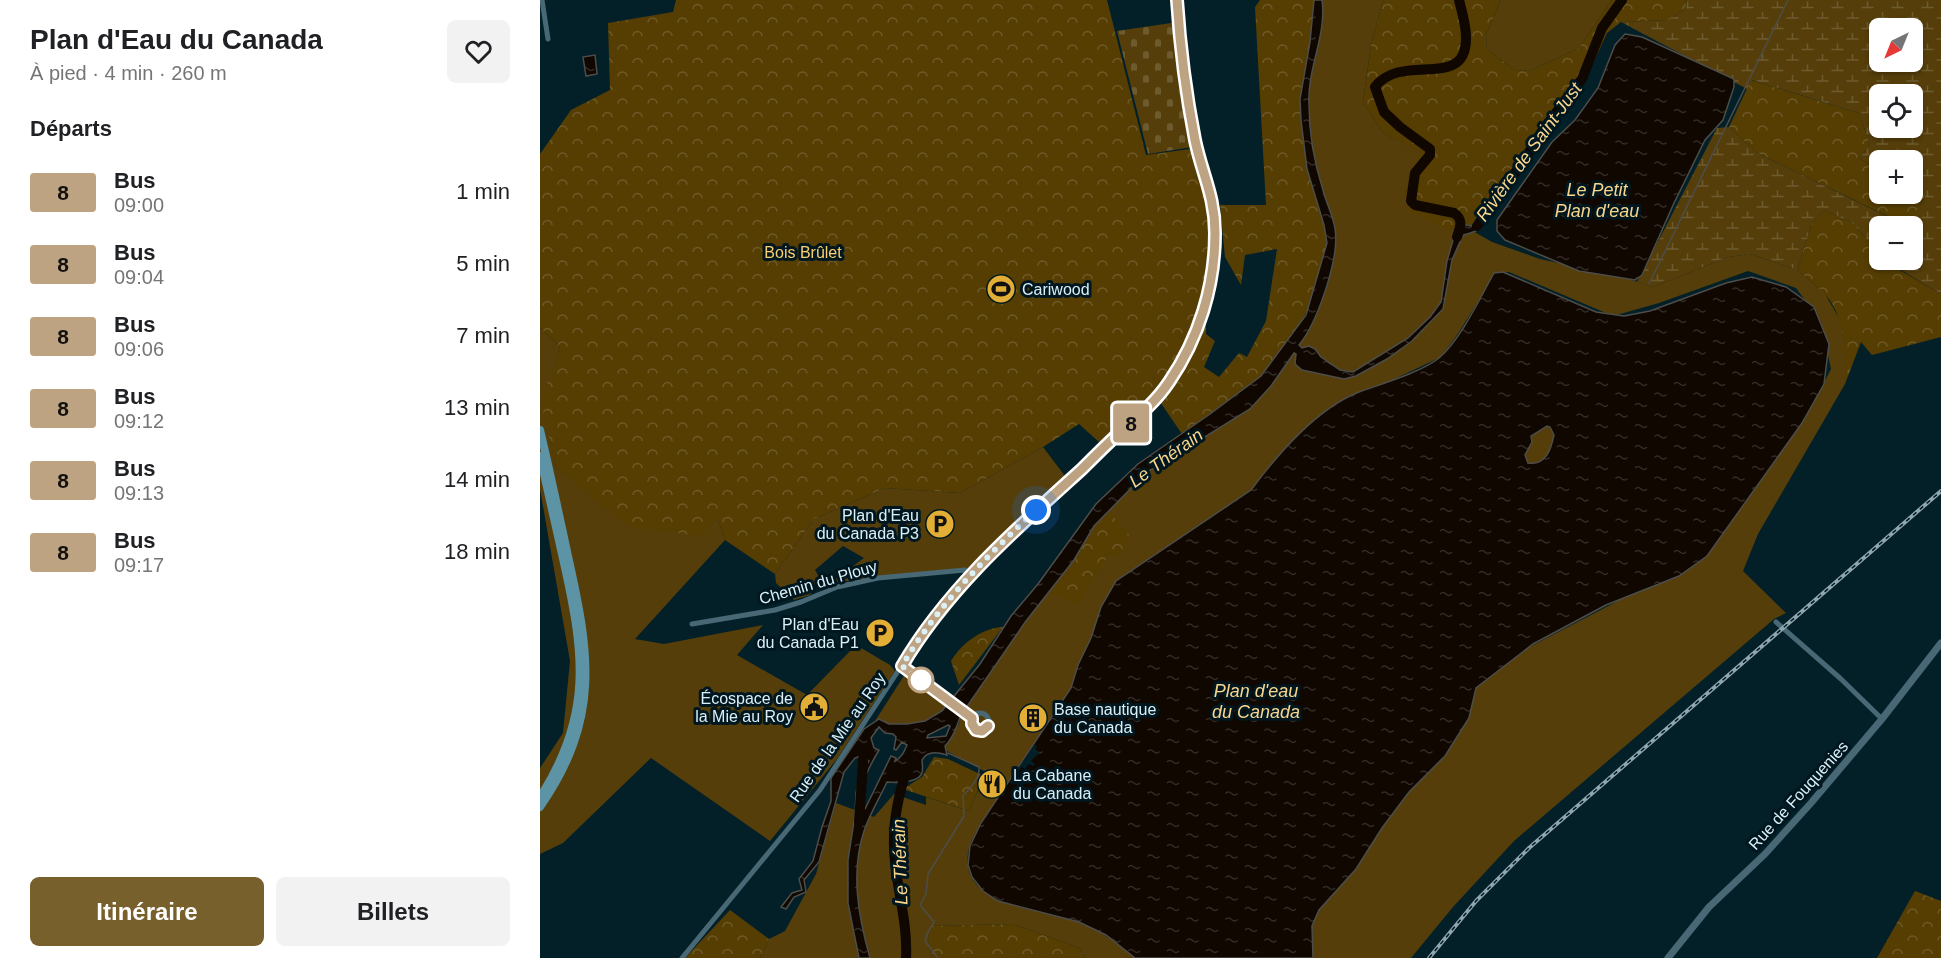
<!DOCTYPE html>
<html lang="fr">
<head>
<meta charset="utf-8">
<style>
	body { margin:0; font-family:Helvetica,sans-serif; background:#f2f2f2; color:#202124; height:100vh; display:flex; flex-direction:column; font-size:22px; white-space:nowrap }
	* { box-sizing:border-box; margin:0 }
	p { font-size:20px; color:#757577 }
	.icon { flex:none; width:33px; height:33px; fill:none; stroke:currentColor; stroke-width:2; stroke-linecap:round; stroke-linejoin:round }
	.map { position:relative; flex:1; overflow:hidden }
	.drawer { display:flex; flex-direction:column; background:#fff; width:540px }
	.drawer>* { flex:none }
	.badge { padding:0 12px; border-radius:4px; font-size:21px; line-height:39px }
	.needle { width:39px; rotate:223deg }
	.controls { position:absolute; left:1329px; top:18px; display:grid; gap:12px }
	.controls a { display:grid; place-items:center; width:54px; height:54px; border-radius:9px; background:#fff; box-shadow:0 2px 4px #0004; font-size:30px }
	.you { position:absolute; width:30px; height:30px; margin:-15px; border:4px solid #fff; border-radius:50%; background:#1a73e8; box-shadow:0 0 0 9px #1a73e833 }
	.map>.badge { position:absolute; translate:-50% -50%; box-shadow:0 0 0 3px #fff }
	h2 { padding:0 30px; font-size:22px; line-height:54px }
	.round { display:grid; place-items:center; flex:none; width:63px; height:63px; border-radius:9px; background:#f2f2f2 }
	.summary { display:flex; align-items:center; justify-content:space-between; height:102px; padding:0 30px }
	h1 { font-size:28px; font-weight:700; line-height:45px }
	.primary-button { display:flex; gap:12px; margin-top:auto; padding:12px 30px }
	.primary-button a { flex:1; height:69px; border-radius:9px; background:#78602c; color:#fff; font-size:24px; font-weight:700; line-height:69px; text-align:center }
	.primary-button a+a { background:#f2f2f2; color:#202124 }
	ul { padding:0; list-style:none }
	li { display:flex; align-items:center; gap:18px; height:72px; padding:0 30px }
	li div { flex:1 }
	li b { display:block; font-size:22px }
	li em { font-style:normal }
	li .badge { min-width:66px; font-weight:700; text-align:center }
	main { display:flex; flex:1; min-height:0 }
	.map>svg:first-child { display:block }
</style>
</head>
<body>
<main>
<section class="drawer">
<div class="summary"><div><h1>Plan d'Eau du Canada</h1><p>À pied · 4 min · 260 m</p></div><a class="round"><svg class="icon" aria-label="heart" viewBox="0 0 24 24"><path d="M12 20l-8-8c-3-5 5-10 8-4 3-6 11-1 8 4z"/></svg></a></div>
<h2>Départs</h2>
<ul>
<li><span class="badge" style="background:#bda381;color:#111">8</span><div><b>Bus</b><p>09:00</p></div><em>1 min</em></li>
<li><span class="badge" style="background:#bda381;color:#111">8</span><div><b>Bus</b><p>09:04</p></div><em>5 min</em></li>
<li><span class="badge" style="background:#bda381;color:#111">8</span><div><b>Bus</b><p>09:06</p></div><em>7 min</em></li>
<li><span class="badge" style="background:#bda381;color:#111">8</span><div><b>Bus</b><p>09:12</p></div><em>13 min</em></li>
<li><span class="badge" style="background:#bda381;color:#111">8</span><div><b>Bus</b><p>09:13</p></div><em>14 min</em></li>
<li><span class="badge" style="background:#bda381;color:#111">8</span><div><b>Bus</b><p>09:17</p></div><em>18 min</em></li>
</ul>
<div class="primary-button"><a>Itinéraire</a><a>Billets</a></div>
</section>
<div class="map">
<svg width="1401" height="958" viewBox="0 0 1401 958">
	<defs>
		<pattern id="forest-crowns" width="20" height="18" patternUnits="userSpaceOnUse" patternTransform="scale(1.5)"><rect width="20" height="18" fill="#563e03"/><path d="M2 6a3 3 0 1 1 6 0M12 15a3 3 0 1 1 6 0" fill="none" stroke="#6e5a28"/></pattern>
		<pattern id="wetland-marsh" width="20" height="14" patternUnits="userSpaceOnUse" patternTransform="scale(1.5)"><rect width="20" height="14" fill="#553e0a"/><path d="M1 5h8M5 5V1M11 12h8M15 12V8" fill="none" stroke="#6d5a2e"/></pattern>
		<pattern id="cemetery-stones" width="16" height="16" patternUnits="userSpaceOnUse" patternTransform="scale(1.5)"><rect width="16" height="16" fill="#553e0a"/><path d="M2 7V4a2 2 0 0 1 4 0v3zM10 15v-3a2 2 0 0 1 4 0v3z" fill="#6d5a2e"/></pattern>
		<pattern id="water-ripples" width="26" height="14" patternUnits="userSpaceOnUse" patternTransform="scale(1.5)"><rect width="26" height="14" fill="#100700"/><path d="M2 4q2-2 4 0t4 0M15 11q2-2 4 0t4 0" fill="none" stroke="#322b26"/></pattern>
	</defs>
	<rect width="100%" height="100%" fill="#032029"/>
	<path fill="#553e0a" d="M774,0H843L831,45L823,102L843,133L881,152L865,192L952,242L1000,259L1079,276L1113,287L1188,257L1211,254L1257,270L1284,292L1300,320L1305,348V384L1218,534L1203,571L1246,613L1234,619L974,841L913,907L871,958H773L772,926L780,906L839,828L906,749L936,687L959,663L1072,604L1162,548L1178,530L1277,396L1291,369L1281,322L1256,288L1208,271L1119,303L1073,316L969,272L959,273C936,299 923,332 899,358L784,412L751,443L724,473L711,490L576,581L561,607L551,638L538,665L531,688L441,823C437,831 431,840 429,848C415,909 505,908 541,923C562,931 578,944 595,958H545L540,948L473,924L390,926L388,941L392,958H220L229,939L245,931L276,874L296,803L334,817L354,794L386,805V797L429,811L446,772L407,751L405,746L419,724L421,715L449,672L486,621L534,560L554,526L608,471L628,462L645,449L710,409L731,386L754,353L749,337L766,315L780,269L762,83Z
		M961,0H1072L1039,48L989,71L974,70L947,49L946,35Z
		M0,328L20,347L2,401L16,468L37,484L178,520L185,540L95,639L124,644L223,625L197,655L267,695L316,645L350,665L355,671L297,759L230,841L111,758L23,843L0,854V768L23,733L30,661L0,489Z
		M1007,426L1010,427L1014,435C1011,449 1006,466 988,464L985,455L992,442L991,436Z
		M503,447L528,480L430,568L290,583L324,558L303,546L275,570L279,577L270,595L254,600L236,583L235,574L274,519L345,488L420,493Z
		M365,674L408,705C396,719 366,731 348,724C345,723 342,720 339,719L335,721Z"/>
	<path fill="url(#forest-crowns)" d="M136,0H567L606,155L650,149L671,209L666,268V334L675,341L664,367L679,377L699,353L707,357L726,321L737,249L705,255L701,285L685,257L680,205H726L715,7L720,0H774L770,42L762,83L760,110L767,169L784,225L787,243L768,309L759,325L721,376L642,434L614,393L559,442L539,424L503,447L420,493L345,488L274,519L235,574L185,540L178,520L161,536L89,527L16,468L1,401L20,347L0,328V154L31,110L70,90L68,23L133,12Z
		M843,0H961L946,35L947,49L974,70L989,71L1039,48L1072,0H1147L1146,8L1129,20L1081,22L1067,33L1040,92L1020,115L935,231L909,230L870,213L865,192L880,152L843,133L823,102L831,45Z
		M1211,80L1319,113L1330,145L1319,158L1339,170L1340,194H1372L1373,189L1385,197L1368,226L1217,153L1189,127Z
		M1284,210L1312,223L1339,253L1340,260H1345L1349,264L1401,294V337L1332,355L1321,342L1305,384C1305,353 1306,314 1282,291C1274,283 1265,277 1257,270L1272,223Z
		M570,512L591,537L582,555L568,556L538,605L509,594L557,522Z
		M463,627L419,685L411,661C422,643 442,628 463,627Z
		M394,757L408,759L444,776L429,811L363,789L382,777Z
		M1375,891L1401,901V958H1337Z
		M190,910L229,939L220,958H145Z
		M473,924L540,948L545,958H392L388,941L389,926Z"/>
	<path fill="url(#wetland-marsh)" fill-rule="evenodd" d="M1147,0H1401V294L1349,263L1345,260H1372V226H1340L1339,253L1312,223L1284,210L1272,223L1257,270L1211,254L1188,257L1113,287L1097,282L1177,128L1189,127L1217,153L1367,226L1385,197L1373,189L1372,160H1340L1339,170L1319,158L1330,145L1319,113L1212,80L1207,89L1081,22L1129,20L1146,8ZM1340,28H1372V62H1340ZM1340,94H1372V128H1340Z"/>
	<path fill="url(#cemetery-stones)" d="M638,22L652,147L608,154L577,31Z"/>
	<path fill="url(#water-ripples)" stroke="#4d4d4a" stroke-width="1.5" fill-rule="evenodd" d="M774,0H782C787,35 767,69 769,104C769,133 774,162 783,190C786,203 793,215 795,229C800,258 777,323 759,345L762,348L769,346L775,349L781,357L800,370L813,372L868,338L890,317L901,302L907,261L918,223L931,226L936,224L944,213L947,216C938,231 939,231 923,235L912,260L903,309L872,341L847,359L816,376L804,379L762,370L755,364L756,354L754,353L731,386L710,409L645,449L628,462L608,471L554,526L534,560L486,621L421,715C417,726 413,738 405,746L407,755C398,752 387,750 382,760C382,764 384,771 381,775C375,783 356,783 347,782C340,797 331,812 325,828C310,870 318,916 330,958H319L308,903V860L315,815L316,793L320,777L329,761L322,755L315,758L304,772L279,862L264,880L266,892L254,897L246,909L241,907L252,893L262,890L259,879L273,861L282,827L291,801V778L324,729L339,719L349,724H367L385,721L402,711L440,664L471,616L498,584L556,504L598,464L670,414L721,376L766,315L787,243L784,225L767,169L761,120L760,99L770,42ZM408,725L410,726L406,736L387,738L388,735ZM339,727L345,733L353,734L356,737L354,749L356,750L362,742L367,745C364,752 362,757 355,761L356,758L351,756L325,809L322,810C316,790 329,767 339,750L334,748L331,738Z
		M1085,34L1102,37L1194,79V87L1183,120L1165,140L1134,203L1102,275L1095,280L1039,271L965,240L957,231V220L1012,142L1035,120L1058,88L1075,45Z
		M55,55L57,74L46,76L43,57Z
		M963,272L1056,312L1084,316L1110,311L1186,283L1212,277L1246,287L1274,307L1289,344L1284,384L1262,423L1167,556L1139,576L1066,605L993,644L936,688L929,718L905,756L869,792L842,828L816,869L779,910L772,926L773,958H595L566,935L539,922L458,901L443,891L432,877L428,865L430,846L441,823L531,688L538,665L551,638L561,607L576,581L711,490C738,454 776,409 819,392C841,384 882,372 899,358C921,339 940,298 954,273ZM1007,426L1010,427L1014,435C1011,449 1006,466 988,463L985,455L992,442L991,436Z"/>
	<path fill="#032029" d="M494,745L497,746L495,750L500,752L491,761L495,764L493,766L489,764L485,769L482,767L479,771L477,770Z"/>
	<g fill="none" stroke-linecap="round" stroke-linejoin="round">
		<path stroke="#4d4d4a" stroke-width="1.5" d="M1109,284L1248,0
			M398,958L385,941L387,934L394,922L380,905L386,894L388,874L424,816L423,795C431,788 440,778 439,767L408,753"/>
		<path stroke="#100700" stroke-width="10" d="M937,226L984,160L1004,128L1042,79L1062,28L1082,0
			M917,237C920,227 924,220 914,213L875,205L871,201L875,173L890,155V149L860,127L844,112L835,87C862,51 927,92 926,37C926,25 922,12 919,0
			M319,822L324,749
			M366,958C368,919 355,885 354,847C353,821 359,793 367,769"/>
		<path stroke="#476874" stroke-width="5" d="M2,0L8,39
			M1236,622L1301,679L1342,719
			M152,624L235,610L261,602L297,587L338,578L425,570L433,573
			M361,666L432,718
			M431 722a9 9 0 1 1 18 0a9 9 0 1 1-18 0Z
			M142,958L280,790L385,630L419,588L469,536L613,402L644,358L657,330L665,304L673,264L675,232L674,203L657,147L650,111L637,0"/>
		<path stroke="#476874" stroke-width="7" d="M1128,958L1169,907L1225,854L1271,803L1342,719L1401,643"/>
		<path stroke="#5c94a6" stroke-width="8" d="M0,430C10,472 19,514 28,556C50,654 61,719 0,807
			M0,456C8,491 16,527 24,563C44,653 53,715 0,797"/>
		<g stroke="#8fa6af" stroke-width="4">
			<path id="rail" d="M889,958L936,901L989,848L1401,491"/>
		</g>
		<use href="#rail" stroke="#001720" stroke-width="1.5" stroke-dasharray="4.5" stroke-linecap="butt"/>
	</g>
	<g fill="none" stroke-linecap="round" stroke-linejoin="round">
		<g stroke="#fff" stroke-width="14">
			<path id="line" d="M448,726L442,731L436,730L432,724V718L362,666C407,589 476,529 542,469C554,457 566,445 578,434C596,418 615,403 629,382C659,338 675,286 675,233C675,196 662,174 655,140C646,94 640,46 637,0"/>
		</g>
		<use href="#line" stroke="#bda381" stroke-width="9"/>
		<path stroke="#dbeff7" stroke-width="6" stroke-dasharray="0 10.8" d="M381,680L362,666C397,606 446,557 496,510"/>
	</g>
	<defs>
		<g id="stadium-disc" transform="scale(1.5)"><circle r="9.5" fill="#e3ae35" stroke="#001720"/><path d="M0-5a6.5 5 0 1 0 0 10a6.5 5 0 1 0 0-10ZM-3.5-1.8h7v3.6h-7Z" fill="#111"/></g>
		<g id="parking-disc" transform="scale(1.5)"><circle r="9.5" fill="#e3ae35" stroke="#001720"/><path d="M-3.5-5.5H1a3.5 3.5 0 0 1 0 7H-1V5.5H-3.5ZM-1-3.4V-.6H.8a1.4 1.4 0 0 0 0-2.8Z" fill="#111"/></g>
		<g id="civic-disc" transform="scale(1.5)"><circle r="9.5" fill="#e3ae35" stroke="#001720"/><path d="M-.6-6.5H3V-4.5H.6V-3L4-1V1h2V6H-6V1h2V-1L-.6-3ZM-1.2 2.5V6h2.4V2.5Z" fill="#111"/></g>
		<g id="building-disc" transform="scale(1.5)"><circle r="9.5" fill="#e3ae35" stroke="#001720"/><path d="M-4-6H4V6H1V3H-1V6H-4ZM-2.5-4.3h1.7v1.8h-1.7ZM.8-4.3h1.7v1.8H.8ZM-2.5-1h1.7V.8h-1.7ZM.8-1h1.7V.8H.8Z" fill="#111"/></g>
		<g id="restaurant-disc" transform="scale(1.5)"><circle r="9.5" fill="#e3ae35" stroke="#001720"/><path d="M-5-6h1v4h1v-4h1v4h1v-4h1v5L-1.5 .5V6h-2V.5L-5-1ZM5-6V6H3V1.5H1.5Q1.5-4 5-6Z" fill="#111"/></g>
	</defs>
	<g fill-rule="evenodd">
		<use href="#stadium-disc" x="461" y="289"/>
		<use href="#parking-disc" x="400" y="524"/>
		<use href="#parking-disc" x="340" y="633"/>
		<use href="#civic-disc" x="274" y="707"/>
		<use href="#building-disc" x="493" y="718"/>
		<use href="#restaurant-disc" x="452" y="784"/>
	</g>
	<circle fill="#fff" stroke="#bda381" stroke-width="3" cx="381" cy="680" r="12"/>
	<g text-anchor="middle" stroke-width="6" stroke-linejoin="round" paint-order="stroke">
		<g font-size="16" fill="#fdce6f" stroke="#001720">
			<text x="263" y="258">Bois Brûlet</text>
		</g>
		<g font-size="16" fill="#dbeff7" stroke="#001720" text-anchor="start">
			<text x="482" y="295">Cariwood</text>
			<text x="379" y="521" text-anchor="end">Plan d'Eau<tspan x="379" dy="18">du Canada P3</tspan></text>
			<text x="319" y="630" text-anchor="end">Plan d'Eau<tspan x="319" dy="18">du Canada P1</tspan></text>
			<text x="253" y="704" text-anchor="end">Écospace de<tspan x="253" dy="18">la Mie au Roy</tspan></text>
			<text x="514" y="715">Base nautique<tspan x="514" dy="18">du Canada</tspan></text>
			<text x="473" y="781">La Cabane<tspan x="473" dy="18">du Canada</tspan></text>
		</g>
		<g font-size="16" fill="#dbeff7" stroke="#001720">
			<text transform="translate(278 582) rotate(-16)" y="6">Chemin du Plouy</text>
			<text transform="translate(297 737) rotate(-55)" y="6">Rue de la Mie au Roy</text>
			<text transform="translate(1258 795) rotate(-48)" y="6">Rue de Fouquenies</text>
		</g>
		<g font-size="18" font-style="italic" fill="#fad58c" stroke="#001720">
			<text transform="translate(989 152) rotate(-54)" y="6">Rivière de Saint-Just</text>
			<text x="1057" y="196">Le Petit<tspan x="1057" dy="21">Plan d'eau</tspan></text>
			<text transform="translate(626 458) rotate(-36)" y="6">Le Thérain</text>
			<text x="716" y="697">Plan d'eau<tspan x="716" dy="21">du Canada</tspan></text>
			<text transform="translate(360 862) rotate(-92)" y="6">Le Thérain</text>
		</g>
	</g>
</svg>
<div class="controls">
<a><svg class="needle" viewBox="-14 -14 28 28"><path d="M0-13l5 13h-10z" fill="#e53935"/><path d="M0 13l5-13h-10z" fill="#757577"/></svg></a>
<a><svg class="icon" aria-label="locate" viewBox="0 0 24 24"><circle cx="12" cy="12" r="6"/><path d="M12 2v4M12 18v4M2 12h4M18 12h4"/></svg></a>
<a>+</a>
<a>−</a>
</div>
<div class="you" style="left:496px;top:510px"></div>
<b class="badge" style="left:591px;top:423px;background:#bda381;color:#111">8</b>
</div>
</main>
</body>
</html>
